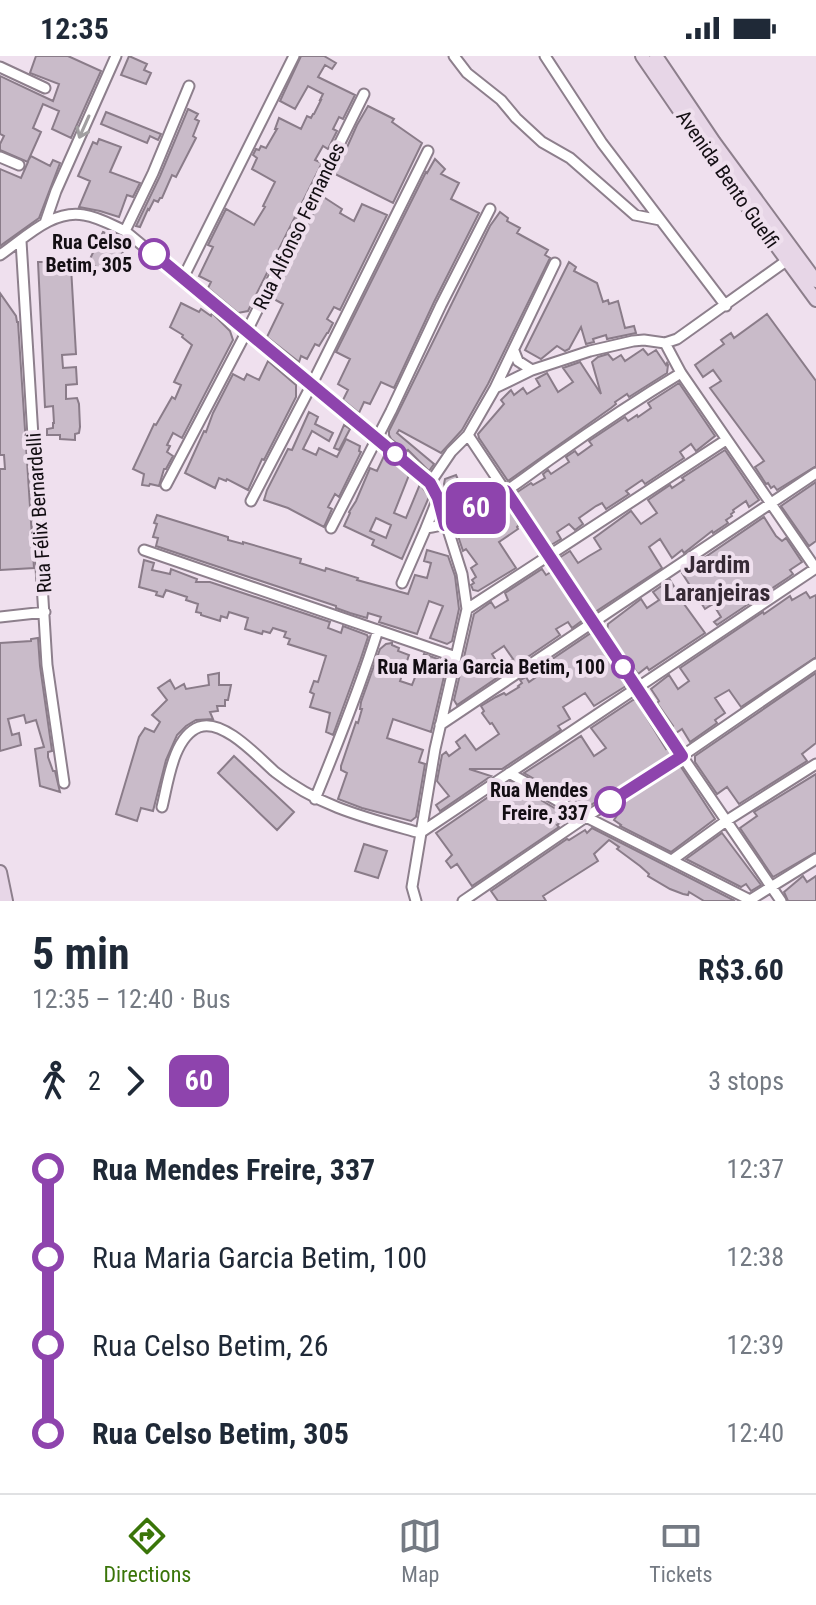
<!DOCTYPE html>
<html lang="en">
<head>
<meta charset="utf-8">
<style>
	body { margin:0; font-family:"Roboto Condensed",sans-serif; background:#f6f6f7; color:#1f2937; height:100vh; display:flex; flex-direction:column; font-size:30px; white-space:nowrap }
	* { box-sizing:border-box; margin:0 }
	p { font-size:26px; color:#747a83 }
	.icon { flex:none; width:44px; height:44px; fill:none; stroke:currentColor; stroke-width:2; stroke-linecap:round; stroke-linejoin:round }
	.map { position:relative; height:845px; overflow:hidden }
	.drawer { display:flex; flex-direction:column; background:#fff; flex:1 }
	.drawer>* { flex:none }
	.badge { padding:0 16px; border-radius:12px; font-size:28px; line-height:52px }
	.map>.badge { position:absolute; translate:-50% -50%; box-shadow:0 0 0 4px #fff }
	.legs { display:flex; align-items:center; gap:12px; height:88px; padding:0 32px; font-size:26px }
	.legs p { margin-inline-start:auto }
	.overview { display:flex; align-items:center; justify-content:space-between; height:136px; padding:0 32px }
	h1 { font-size:44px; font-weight:700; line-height:60px }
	ul { padding:0 32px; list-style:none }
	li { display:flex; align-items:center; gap:28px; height:88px; font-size:30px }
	li i { display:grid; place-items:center; width:12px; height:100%; margin:0 10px; background:currentColor }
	li i::after { content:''; width:20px; height:20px; margin:-10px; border:6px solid; border-radius:50%; background:#fff }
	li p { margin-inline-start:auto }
	li:first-child i { background:linear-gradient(#0000 50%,currentColor 0) }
	li:last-child i { background:linear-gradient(currentColor 50%,#0000 0) }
	.status { display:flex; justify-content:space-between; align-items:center; height:56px; padding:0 40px; background:#fff; direction:ltr }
	.status svg { height:22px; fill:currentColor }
	.dock { display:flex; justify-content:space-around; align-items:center; height:112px; border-top:2px solid #e0e1e3; background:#fff; font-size:22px; color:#747a83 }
	.dock a { display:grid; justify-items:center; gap:4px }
	.dock .on { color:#3a7509 }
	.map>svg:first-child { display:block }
</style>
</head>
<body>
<div class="status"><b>12:35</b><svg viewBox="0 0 49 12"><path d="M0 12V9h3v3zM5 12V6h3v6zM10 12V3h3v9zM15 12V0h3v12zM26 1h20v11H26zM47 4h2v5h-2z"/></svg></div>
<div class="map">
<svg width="816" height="845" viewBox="0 0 816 845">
	<rect width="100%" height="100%" fill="#efe0ee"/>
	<path fill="#c9bbc9" stroke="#8a7c89" stroke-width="2" fill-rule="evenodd" d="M36,0H68L101,15L71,82L52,73L59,55L43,48L33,72L41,76L28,105L31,100L50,110L53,104L60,107L39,162L0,190V113L21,122L28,106L0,94V88L4,80L0,78V20L53,45L59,28L30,17Z
		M129,0L147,8L144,14L151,17L146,28L121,19Z
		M301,0H324L336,7L332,13L325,9L318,21L355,39L343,63L339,61L333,73L337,75L328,93L323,90L315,104L322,107L248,255L238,257L208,232L211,226L199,220L213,191L208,189L226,153L254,169L265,151L263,150L275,126L252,113L257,102L253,99L256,93L259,94L261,90L266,92L277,73H275L279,62L301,73L307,60L311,62L313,58H314L321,44H320L323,38L308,30L295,53L280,45Z
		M368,50L394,63L392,66L422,87L393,147L335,118L357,69Z
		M188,53L198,58L195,63L199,65L193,80L196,82L176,121L172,119L162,142H160L158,146L154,144L149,154L148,153L140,171L136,170L160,120Z
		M106,56L161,78L158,84L150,80L147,87L101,68Z
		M99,83L121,91L110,116L140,127L133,141L127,139L119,161L100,155L79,151L90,125L78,120L93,86L97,88Z
		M435,103L445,113L441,118L459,127L451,143L479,157L434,246L394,332L381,326L370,348L364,346L359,357L343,344L348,334L338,328L350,303L336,296L426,116L427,117Z
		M322,140L342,153L340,157L354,165L362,148L387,159L340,254L334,251L327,263L333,267L328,277H327L319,290L315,288L307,303L301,300L299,306L267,281L283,248L272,242Z
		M500,156L508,162L507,165L520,172L517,177L548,194L545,199L550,202L488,328L462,374L441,397L399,374L397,377L434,408L429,415L408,394L407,395L391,383L389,379V375L490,170Z
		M103,176L127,187L116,211L103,205L100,213L88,207Z
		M38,206H48V212L71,211L76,298L62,299L63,312L76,311L77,328L66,329V343L77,342L79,348L80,371L79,377L75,378V384L60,383V379H47V373L53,372V367H54L53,350L45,351Z
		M569,206L576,211L574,215L597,227L603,246L608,244L609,248L618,245L625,272L634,270L636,277L607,283L606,279L593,283L594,286L586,288L581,271L569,293L565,295L557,290L541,303L525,294Z
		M0,237L16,260L17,266H18L34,512L0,514V413H5L4,399H0Z
		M181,247L199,256L201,253L211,260L212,257L230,275L233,284L182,382L173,377L167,389L170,390L167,396L173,400L166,413H164L159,430L150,428L149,430L142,429L144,418L133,413L154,368L156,369L172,341L175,343L181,329L174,326L192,289L182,281L183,279L170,271Z
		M767,258L816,325V410L777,434L774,430L771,432L768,427L766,428L755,411L764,405L710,332L721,325L713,314L703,321L695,309L724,288L721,284L731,277L734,282Z
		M643,293L648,299L656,294L666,309L667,307L668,309L667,317L629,341L627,338L615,346L616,348L611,352L508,425L479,382L478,378L504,348L501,344L511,334L514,339L523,332L527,338L540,330L536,323L547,317L558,336L573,326L563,312L580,306L601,338L592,306L598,301L608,298L613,304L621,299L625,305Z
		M268,305L296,329V341L264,404L262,403L248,434L227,423L226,425L219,422L215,432L185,417L204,375L206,376L213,357L233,318L244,324L247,318L259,324Z
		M679,327L715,380L696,395L691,388L680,396L684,402L645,428L642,424L626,435L629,438L606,453L602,447L596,450L579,462L583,468L575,474L569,468L557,476L561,483L551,489L516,437L531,427L533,429L545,422L543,418L548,414L551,418L569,406L566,401L575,395L578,399L592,389L589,385L625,361L628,365L637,359L638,361L651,352L648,347Z
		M309,356L318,361L315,368L333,377L329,385L312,375L303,393L316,399L319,392L337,401L346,383L360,390L359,395L361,396L339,441L335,438L328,451L332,453L324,471L288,452L264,444L267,434L288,393L292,394Z
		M344,369L350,373L339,394L334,392Z
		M725,394L759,444L749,451L746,445L733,454L734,456L731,458L732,460L726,464L728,467L713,477L712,475L684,497L682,494L672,502L660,483L649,491L662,512L595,556L559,502L570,495L578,507L589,500L601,493L594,482L631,455L641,468L657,457L648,444L670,429L672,432L684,424L682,422Z
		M384,400L409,419L394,457L406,462L420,428L429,441L402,503L372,489L374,484L344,470L350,457L349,456L356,445L370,412L377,415ZM376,462L391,469L386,482L370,475Z
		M456,419L469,449L451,457L444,428L445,423Z
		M816,426V485L809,490L781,450Z
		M504,446L519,469L517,471L518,473L499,486L516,512L478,535L473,534L471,529L474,527L472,524L476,521L471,512L477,508L466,493L463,495L458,480L469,473L467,471L470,468L469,466Z
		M157,459L228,481V484L243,488V486L301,503L300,507L325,515L326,512L358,522L357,524L408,538L415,519L427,522L431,507L424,505L427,494L448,500L455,520L459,553L452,585L447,588L430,582L443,550L429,545L417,578L379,566L381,561L368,557L367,562L350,557L336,552V550L156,490L158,482L153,481L157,468L154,467Z
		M764,461L776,480L782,485L786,482L802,506L790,514L793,518L789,521L717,569L714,566L721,561L713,548L705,553L682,517Z
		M144,504L154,507L152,514L170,518L171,513L197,523L196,526H210L330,566L328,572L341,577L343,570L367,579L368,581L360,605L333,679L326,676L330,657L310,651L314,638L310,636L314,625L318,626L326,600L288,588L290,583L284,581L286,576L273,572L270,577L263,575L262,578L245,573L248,562L229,556L227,562L221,560L220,565L201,559V557L196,556L198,548L186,544L187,541L166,534L163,541L156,539L157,536L139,531Z
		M542,513L546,519L551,516L583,564L572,572L568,566L556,573L560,579L457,649L454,644L474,558L491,546L495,552L508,544L505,537ZM504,590L513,603L500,611L492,598Z
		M670,524L680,540L679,541L705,577L649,614L647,611L638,618L607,575L608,568L641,543L647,552L659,544L653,536Z
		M806,536L810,542L816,539V601L741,651L729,634L715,642L725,657L715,664L717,667L690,686L682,673L676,677L672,671L673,670L657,647L659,645L651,633L669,619L678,633L689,625L680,612L763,556L764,558L790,540L792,544Z
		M591,577L626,630L594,650L585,637L563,651L570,663L558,670L561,674L502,713H469L491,720L440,755L436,749L449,740L437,725L442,699L446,696L449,700L460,692L456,686L465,679L476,694L499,678L492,667L490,668L487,664L482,657L484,655L481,650L496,641L504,637L506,639L519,631L518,630L522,627L520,624L526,621L529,626L546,614L542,610Z
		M38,582L40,610L52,695L48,696V701L53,715H55L60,736L40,730L35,693L44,691L36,664L26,667L24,659L8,663L12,679L19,677L21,689L0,695V587L31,585V583Z
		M392,587V589L399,592L398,595L409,599L400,625L412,629L424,598L438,603L436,609L446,612L431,676L393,663L387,682L423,694L419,706L425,708L416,761L411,765L362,752L338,743L347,717L341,714V710L356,666L358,667L362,653H360L361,646L380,593L386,588Z
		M219,617V629H231L228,644H225V650H217L218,655L210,656L213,663L196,664L186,670L177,679L166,704L153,755L141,752L137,765L116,758L139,681L145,672L154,676L160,666L152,659L167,644L158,632L170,624L175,633L184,628L186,633L209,629L208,619Z
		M816,617V687L802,698L807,705L739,748L727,731L717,738L695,706V700Z
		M633,644H636L666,693L667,692L672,698L586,752L578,748L568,736L566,738L563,733L559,737L524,717L581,680L594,700L606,692L591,672Z
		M234,700L294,756L277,774L218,717Z
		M678,711H681L715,763L671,796L620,770L621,769L614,764L618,758L612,753Z
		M816,718V796L773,821L740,772L757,760L754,756Z
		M510,726L556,753L564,764L557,769L559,771L472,830L457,808L451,812L446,805L452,799L436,777Z
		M592,772L735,845H704L689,836L688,839L683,838L670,833L648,820L649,818L640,810L617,793L619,791L609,784L594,798L598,805L543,840L546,845H498L491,835L567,783L569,784L585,774L587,777Z
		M722,777L761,829L751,835L746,828L741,831L686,803Z
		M364,788L387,795L378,822L355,815Z
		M803,820L807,826L816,820V845H788L784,836Z"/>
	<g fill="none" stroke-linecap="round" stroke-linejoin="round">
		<g stroke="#8d7f8c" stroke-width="13">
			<path id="street" d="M454,0L467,17L501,44L516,62L542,86L570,102L635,159L660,164
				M545,0L602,87L726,250
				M0,11L45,32
				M0,101L19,109
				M45,167L56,135L116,0
				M125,175L153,117L189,30
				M21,185L47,609L64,727
				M0,199C24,183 52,153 84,159C98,161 112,169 125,175L430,427
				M183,222L294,0
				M665,287L681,317L816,513
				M514,295L518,305L532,314
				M495,332L555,207
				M468,379L682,700L781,845
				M166,429L247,275L364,38
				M251,445L312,328L428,95
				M331,472L391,355L441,249L490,153
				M426,472L438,442
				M144,494L456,601
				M402,527L426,472C470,467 519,425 555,400C596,371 638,343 681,317
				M467,553L726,384
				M0,561L45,556
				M440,669L816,417
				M509,717L586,761L752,845
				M315,743C338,687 360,632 378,574
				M162,751C168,727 173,681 199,671C223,662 258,701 275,716C319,751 367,762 420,777L816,512
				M672,804L726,765L816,708
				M750,844L816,803
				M416,845L412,831L435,693L467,553L462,518L438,442L430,427L451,396L468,379L495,332L532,314L590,295L633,285L644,284L665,287L677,283L789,203
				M463,845L586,761L682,700L816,608"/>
		</g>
		<g stroke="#8d7f8c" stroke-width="16">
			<path id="secondary" d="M642,0L712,102L816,244
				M656,0L714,86L816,225
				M0,816L6,845"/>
		</g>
		<use href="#street" stroke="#fff" stroke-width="9"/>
		<use href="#secondary" stroke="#e7d6e7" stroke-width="12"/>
	</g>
	<defs><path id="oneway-shaft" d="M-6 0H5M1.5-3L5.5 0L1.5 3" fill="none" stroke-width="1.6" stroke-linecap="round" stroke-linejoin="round" transform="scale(2)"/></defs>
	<use stroke="#a19fa1" href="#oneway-shaft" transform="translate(84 71) rotate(114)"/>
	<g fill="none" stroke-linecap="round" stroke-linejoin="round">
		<g stroke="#fff" stroke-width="18">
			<path id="line-1" d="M154,198L430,427L438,442L445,469L506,435L682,700L610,746"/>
		</g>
		<use href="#line-1" stroke="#8e44ad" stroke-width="12"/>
	</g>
	<g fill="#fff" stroke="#8e44ad" stroke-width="4">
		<circle cx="154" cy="198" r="14"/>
		<circle cx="395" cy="398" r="10"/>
		<circle cx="623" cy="611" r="10"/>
		<circle cx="610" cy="746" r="14"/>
	</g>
	<g text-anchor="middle" stroke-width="8" stroke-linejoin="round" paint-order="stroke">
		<g font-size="20" fill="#130e13" stroke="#efe0ee">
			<text transform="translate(728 123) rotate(55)" y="7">Avenida Bento Guelfi</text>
			<text transform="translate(299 170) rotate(-64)" y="7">Rua Alfonso Fernandes</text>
			<text transform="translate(39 457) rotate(-94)" y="7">Rua Félix Bernardelli</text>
		</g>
		<g font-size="20" font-weight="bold" fill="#130e13" stroke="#efe0ee" text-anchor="end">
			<text x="132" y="193">Rua Celso<tspan x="132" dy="23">Betim, 305</tspan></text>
			<text x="605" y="618">Rua Maria Garcia Betim, 100</text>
			<text x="588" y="741">Rua Mendes<tspan x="588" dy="23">Freire, 337</tspan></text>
		</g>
		<g font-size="24" font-weight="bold" fill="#362a35" stroke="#efe0ee">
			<text x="717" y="517">Jardim<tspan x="717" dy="28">Laranjeiras</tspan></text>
		</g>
	</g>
</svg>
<b class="badge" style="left:476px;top:452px;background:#8e44ad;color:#fff">60</b>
</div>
<section class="drawer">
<div class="overview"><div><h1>5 min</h1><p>12:35 – 12:40 · Bus</p></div><b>R$3.60</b></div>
<div class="legs"><svg class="icon" aria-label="walk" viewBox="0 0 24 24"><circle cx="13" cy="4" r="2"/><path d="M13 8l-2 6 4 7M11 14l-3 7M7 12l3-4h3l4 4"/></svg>2<svg class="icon" aria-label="forward" viewBox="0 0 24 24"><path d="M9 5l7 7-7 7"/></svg><b class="badge" style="background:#8e44ad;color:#fff">60</b><p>3 stops</p></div>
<ul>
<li><i style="color:#8e44ad"></i><b>Rua Mendes Freire, 337</b><p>12:37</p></li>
<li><i style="color:#8e44ad"></i><span>Rua Maria Garcia Betim, 100</span><p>12:38</p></li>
<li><i style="color:#8e44ad"></i><span>Rua Celso Betim, 26</span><p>12:39</p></li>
<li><i style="color:#8e44ad"></i><b>Rua Celso Betim, 305</b><p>12:40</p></li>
</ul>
</section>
<nav class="dock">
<a class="on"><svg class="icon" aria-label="directions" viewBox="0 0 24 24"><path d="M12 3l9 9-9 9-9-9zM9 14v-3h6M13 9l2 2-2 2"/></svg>Directions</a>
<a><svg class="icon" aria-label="map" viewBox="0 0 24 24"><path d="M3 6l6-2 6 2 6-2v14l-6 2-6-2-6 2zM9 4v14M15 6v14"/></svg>Map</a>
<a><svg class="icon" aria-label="tickets" viewBox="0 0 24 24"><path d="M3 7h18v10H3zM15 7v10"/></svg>Tickets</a>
</nav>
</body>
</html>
